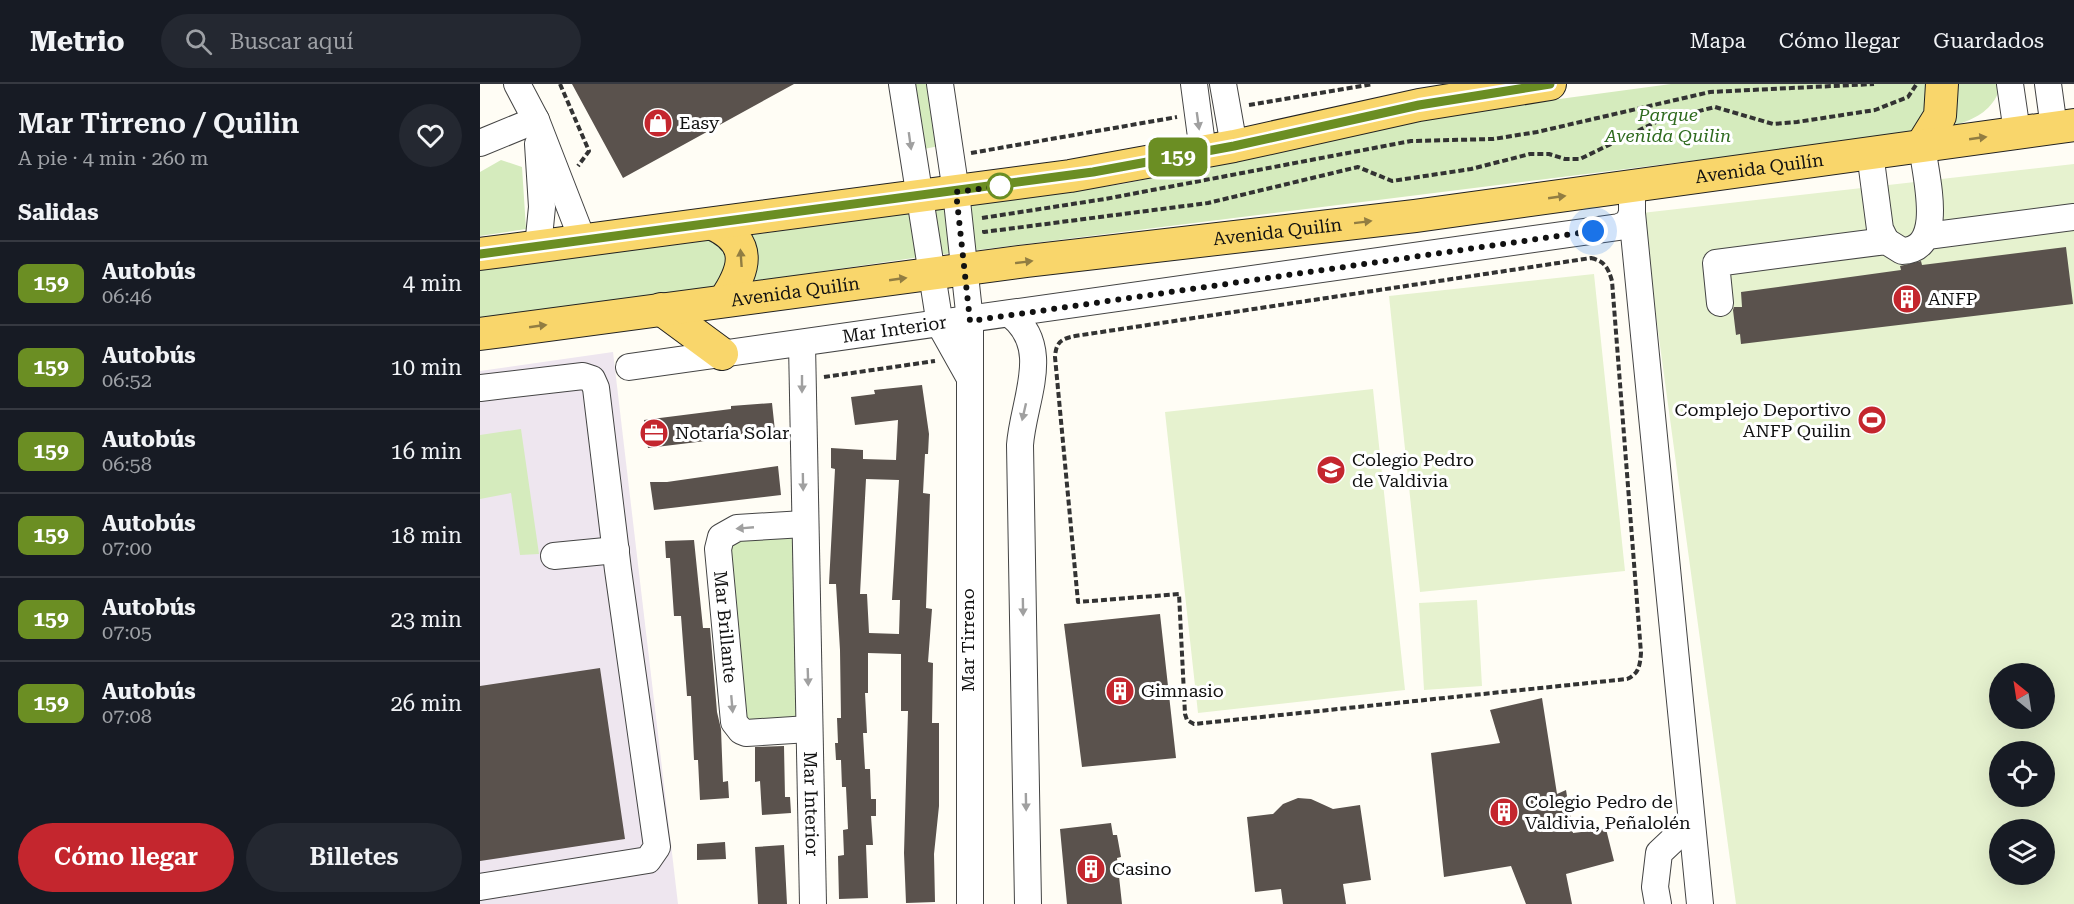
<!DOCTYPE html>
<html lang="es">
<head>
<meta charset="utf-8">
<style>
	body { margin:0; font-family:"Roboto Serif",serif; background:#242831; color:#f1f3f6; height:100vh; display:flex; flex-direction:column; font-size:22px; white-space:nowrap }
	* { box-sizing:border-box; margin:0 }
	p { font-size:20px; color:#9ea1a6 }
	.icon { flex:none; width:33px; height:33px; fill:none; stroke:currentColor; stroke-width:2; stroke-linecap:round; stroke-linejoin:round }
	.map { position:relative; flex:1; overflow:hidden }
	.drawer { display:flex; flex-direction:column; background:#171b24; width:480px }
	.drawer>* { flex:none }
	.badge { padding:0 12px; border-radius:9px; font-size:21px; line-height:39px }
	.needle { width:39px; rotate:330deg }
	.buttons { position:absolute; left:1509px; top:579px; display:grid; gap:12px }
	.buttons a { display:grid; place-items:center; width:66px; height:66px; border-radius:50%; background:#171b24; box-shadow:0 6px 24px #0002; font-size:30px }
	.you { position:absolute; width:30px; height:30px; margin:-15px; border:4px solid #fff; border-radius:50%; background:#1a73e8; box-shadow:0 0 0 9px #1a73e833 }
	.map>.badge { position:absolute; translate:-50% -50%; box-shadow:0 0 0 3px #fff }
	h2 { padding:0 18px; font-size:22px; line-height:54px }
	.round { display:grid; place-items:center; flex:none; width:63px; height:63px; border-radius:32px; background:#242831 }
	.summary { display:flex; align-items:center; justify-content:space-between; height:102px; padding:0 18px }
	h1 { font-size:28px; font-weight:600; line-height:45px }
	.button { display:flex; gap:12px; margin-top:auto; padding:12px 18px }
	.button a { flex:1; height:69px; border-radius:36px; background:#c4262e; color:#fff; font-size:24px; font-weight:600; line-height:69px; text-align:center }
	.button a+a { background:#242831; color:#f1f3f6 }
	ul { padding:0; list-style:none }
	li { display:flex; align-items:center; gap:18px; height:84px; padding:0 18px; border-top:2px solid #363941 }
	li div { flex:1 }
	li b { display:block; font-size:22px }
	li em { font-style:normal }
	li .badge { min-width:66px; font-weight:700; text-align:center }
	header { display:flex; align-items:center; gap:36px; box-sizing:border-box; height:84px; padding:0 30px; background:#171b24; border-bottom:2px solid #363941 }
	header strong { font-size:28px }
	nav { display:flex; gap:33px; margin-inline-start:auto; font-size:21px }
	.search { width:420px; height:54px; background:#242831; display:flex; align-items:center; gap:15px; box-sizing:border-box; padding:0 21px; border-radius:33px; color:#9ea1a6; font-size:22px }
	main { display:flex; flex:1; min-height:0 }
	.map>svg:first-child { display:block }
</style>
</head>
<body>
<header>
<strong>Metrio</strong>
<div class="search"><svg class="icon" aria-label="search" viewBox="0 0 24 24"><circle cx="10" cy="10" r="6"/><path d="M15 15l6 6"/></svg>Buscar aquí</div>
<nav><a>Mapa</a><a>Cómo llegar</a><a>Guardados</a></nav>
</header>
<main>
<section class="drawer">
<div class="summary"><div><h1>Mar Tirreno / Quilin</h1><p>A pie · 4 min · 260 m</p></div><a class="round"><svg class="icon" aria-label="heart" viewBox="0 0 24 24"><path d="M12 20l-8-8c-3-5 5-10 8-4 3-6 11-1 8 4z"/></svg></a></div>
<h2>Salidas</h2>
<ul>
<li><span class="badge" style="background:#6b8e23;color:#fff">159</span><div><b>Autobús</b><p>06:46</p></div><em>4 min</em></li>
<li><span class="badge" style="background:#6b8e23;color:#fff">159</span><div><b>Autobús</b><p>06:52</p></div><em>10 min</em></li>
<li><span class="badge" style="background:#6b8e23;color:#fff">159</span><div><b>Autobús</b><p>06:58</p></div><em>16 min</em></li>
<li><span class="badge" style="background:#6b8e23;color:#fff">159</span><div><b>Autobús</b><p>07:00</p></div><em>18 min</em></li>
<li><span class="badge" style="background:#6b8e23;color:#fff">159</span><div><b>Autobús</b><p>07:05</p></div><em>23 min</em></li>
<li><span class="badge" style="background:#6b8e23;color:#fff">159</span><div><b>Autobús</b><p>07:08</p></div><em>26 min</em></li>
</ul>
<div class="button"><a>Cómo llegar</a><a>Billetes</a></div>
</section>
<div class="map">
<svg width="1594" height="820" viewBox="0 0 1594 820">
	<rect width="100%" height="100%" fill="#fffdf5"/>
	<path fill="#eee6ef" d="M133,268L198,820H0V287Z"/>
	<path fill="#d5ebbd" d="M433,0H449L459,62L444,65Z
		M1191,0H1521C1512,40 1467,43 1434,49L433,174L270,198L264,152L643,100L983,28Z
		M21,76L42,83L46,145L0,152V88Z
		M240,155L254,176L236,203L0,236V186Z
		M41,345L59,470L40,471L31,409L0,415V351Z
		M315,451L318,630L312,635L265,639L249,458Z"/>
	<path fill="#e6f2cf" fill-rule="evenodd" d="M1594,80V820H1256L1162,129ZM1520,590H1564V634H1520ZM1520,668H1564V712H1520ZM1520,746H1564V790H1520Z
		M1114,190L1145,487L940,508L909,212Z
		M893,305L925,606L718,629L685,328Z
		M997,516L1002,602L944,606L939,519Z"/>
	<path fill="#5a524d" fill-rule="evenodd" d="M92,0H314L143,94Z
		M1586,163L1593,220L1261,260L1260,250L1256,251L1253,226L1254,223H1262L1261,208L1421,186L1420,182L1441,177L1442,181Z
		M442,301L449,350L448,370H445L443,409L450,410L446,524L452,525L448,578L453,579L452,639H459V722L454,770L455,818L426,819L424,769L428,627H421V570L388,569V609H385L387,649H383L385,685H390L391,715H396V732H391L393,761H386L388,814L359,815L358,772L364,771L363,746L368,745L366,703H362L361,676H356L355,659H358L357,634H361L360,566L356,500H349L355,385L351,384V364L383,366V375L416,376L418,336L375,341L371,313L395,310L394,306ZM386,395L419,396L412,516H420L419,550L389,549L387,510H380Z
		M292,319L295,347L242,352V355L168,364L164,336L251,325V322Z
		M298,382L301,411L174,426L170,398H187Z
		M214,456L223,544H230L237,628L241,645L243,698L248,697L249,714L220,716L218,676H214L211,612H207L201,532H194L190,474H186L185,457Z
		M680,530L696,674L602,683L584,540Z
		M120,584L145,755L0,777V602Z
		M1062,614L1077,710L1086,706L1093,749L1126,745L1134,777L1086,790L1092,820H1046L1031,782L964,793L951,669L1020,659L1010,626Z
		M304,662L305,713H310L311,729L282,731L280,697L275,698V663Z
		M818,714L831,715L853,725L880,721L891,796L863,800L866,820H803L801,805L775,808L767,733L793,730L803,720Z
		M631,739L633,751H637L641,773L637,774L642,820H587L580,745Z
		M245,758L246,775L217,776V760Z
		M304,761L307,820H278L275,763Z"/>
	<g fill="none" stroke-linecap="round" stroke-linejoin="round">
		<g stroke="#444" stroke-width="28">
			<g id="minor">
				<path d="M37,0L56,36L103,157"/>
				<path d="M422,0L460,241L488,291"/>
				<path d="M460,0L476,108L490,237V820"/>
				<path d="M714,0L723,68"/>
				<path d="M743,0L754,62"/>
				<path d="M1530,0L1537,48"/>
				<path d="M1568,0L1574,44"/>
				<path d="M0,59L56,36"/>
				<path d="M58,60L62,123L58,163"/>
				<path d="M1390,69L1400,145L1406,157"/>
				<path d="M1152,129L1220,820"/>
				<path d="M1447,152L1594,133"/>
				<path d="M1240,219L1236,179L1406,157L1422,167C1467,166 1445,91 1442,61"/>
				<path d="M531,231C573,264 543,317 540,361L548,820"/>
				<path id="s1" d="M322,260L333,820"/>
				<path id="s2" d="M149,283L1139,143L1148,139L1152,129V103"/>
				<path d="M0,304L103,292L112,295L116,304L138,486L177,763L168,776L0,803"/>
				<path id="s3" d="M324,440L257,444L241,453L238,465L254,638L261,647L266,649L329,645"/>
				<path d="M74,472L136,466"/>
				<path d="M1178,820L1175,803L1179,769L1197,752L1212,747"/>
			</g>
		</g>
		<g stroke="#222" stroke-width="34">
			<g id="major">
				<path d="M1442,61L1460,32L1462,0"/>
				<path d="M233,140C274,159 265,186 244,217"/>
				<path d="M0,170L590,92L754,62L939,21L1070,0"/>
				<path d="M181,225L242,270"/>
				<path id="s4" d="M0,250L547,177L935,132L1594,41"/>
			</g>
		</g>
		<path stroke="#333" stroke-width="4" stroke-dasharray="6 3" stroke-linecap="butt" d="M80,0L109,67L98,82
			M769,21L893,0
			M491,69L697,33
			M502,134L625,115L931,57L1013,55L1057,48L1230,8L1394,0
			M504,146V148L728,119L878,83L912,97L991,85L1050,70H1069L1085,75H1100L1176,38L1235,23L1293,40L1317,38L1395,26L1428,13L1436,1
			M1111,174C1124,177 1128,183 1132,197L1161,569C1160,581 1159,590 1147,595L714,640L707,636L705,630L699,510L598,518L575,273C576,258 581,255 595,252Z
			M344,293L455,277"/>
		<use href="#minor" stroke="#fff" stroke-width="26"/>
		<use href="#major" stroke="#f9d66b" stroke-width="32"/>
	</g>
	<defs><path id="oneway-solid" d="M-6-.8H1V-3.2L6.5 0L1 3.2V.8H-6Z" transform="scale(1.5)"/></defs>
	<g fill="#a0a0a0">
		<use href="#oneway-solid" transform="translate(718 37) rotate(82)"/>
		<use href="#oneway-solid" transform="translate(430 57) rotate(82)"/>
		<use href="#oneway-solid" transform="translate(322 300) rotate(90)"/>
		<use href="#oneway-solid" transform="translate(544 328) rotate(103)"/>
		<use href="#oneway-solid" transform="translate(323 398) rotate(89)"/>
		<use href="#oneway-solid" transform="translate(265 444) rotate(175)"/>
		<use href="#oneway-solid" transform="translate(543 523) rotate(89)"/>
		<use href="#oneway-solid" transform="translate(328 593) rotate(88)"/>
		<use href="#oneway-solid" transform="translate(252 620) rotate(85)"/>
		<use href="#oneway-solid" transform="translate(546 718) rotate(89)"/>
	</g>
	<g fill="#917d42">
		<use href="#oneway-solid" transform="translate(1498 54) rotate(-8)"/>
		<use href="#oneway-solid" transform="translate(1077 113) rotate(-8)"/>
		<use href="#oneway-solid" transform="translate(883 138) rotate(-7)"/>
		<use href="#oneway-solid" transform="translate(261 174) rotate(-94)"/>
		<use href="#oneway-solid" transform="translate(544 178) rotate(-7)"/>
		<use href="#oneway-solid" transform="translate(418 195) rotate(-8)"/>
		<use href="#oneway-solid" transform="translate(58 242) rotate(-8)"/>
	</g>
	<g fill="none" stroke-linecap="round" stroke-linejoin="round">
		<g stroke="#fff" stroke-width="14">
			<path id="line" d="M0,170L613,88L754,62L939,21L1070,0"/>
		</g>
		<use href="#line" stroke="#6b8e23" stroke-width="9"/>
		<path stroke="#111" stroke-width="6" stroke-dasharray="0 10.8" d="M520,102L476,108L490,237L1113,147"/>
	</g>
	<defs>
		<g id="shop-disc" transform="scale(1.5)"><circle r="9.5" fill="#c4262e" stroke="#fff"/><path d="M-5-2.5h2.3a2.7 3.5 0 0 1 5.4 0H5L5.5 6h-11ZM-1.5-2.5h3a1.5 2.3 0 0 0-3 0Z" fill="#fff"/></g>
		<g id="building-disc" transform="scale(1.5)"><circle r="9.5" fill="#c4262e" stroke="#fff"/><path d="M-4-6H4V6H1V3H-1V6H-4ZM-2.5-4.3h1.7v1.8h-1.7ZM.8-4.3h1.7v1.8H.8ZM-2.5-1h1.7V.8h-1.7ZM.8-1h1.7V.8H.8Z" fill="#fff"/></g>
		<g id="stadium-disc" transform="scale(1.5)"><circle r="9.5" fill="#c4262e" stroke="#fff"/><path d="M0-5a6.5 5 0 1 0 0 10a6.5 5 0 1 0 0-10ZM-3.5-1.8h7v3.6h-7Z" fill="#fff"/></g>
		<g id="office-disc" transform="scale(1.5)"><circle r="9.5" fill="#c4262e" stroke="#fff"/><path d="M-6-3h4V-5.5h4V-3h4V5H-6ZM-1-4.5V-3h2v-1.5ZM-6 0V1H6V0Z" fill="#fff"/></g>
		<g id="school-disc" transform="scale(1.5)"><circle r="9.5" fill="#c4262e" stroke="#fff"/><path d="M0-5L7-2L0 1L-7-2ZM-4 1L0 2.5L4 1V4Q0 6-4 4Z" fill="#fff"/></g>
	</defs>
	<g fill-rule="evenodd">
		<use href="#shop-disc" x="178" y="39"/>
		<use href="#building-disc" x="1427" y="215"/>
		<use href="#stadium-disc" x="1392" y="336"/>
		<use href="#office-disc" x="174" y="349"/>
		<use href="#school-disc" x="851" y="386"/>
		<use href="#building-disc" x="640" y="607"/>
		<use href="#building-disc" x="1024" y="728"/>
		<use href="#building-disc" x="611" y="785"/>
	</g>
	<circle fill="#fff" stroke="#6b8e23" stroke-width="3" cx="520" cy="102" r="12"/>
	<g text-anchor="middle" stroke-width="6" stroke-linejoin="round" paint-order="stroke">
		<g font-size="18" font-style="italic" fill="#2f6b1f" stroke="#fff">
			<text x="1188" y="37">Parque<tspan x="1188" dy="21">Avenida Quilin</tspan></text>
		</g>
		<g font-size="18" fill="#111" stroke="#fff" text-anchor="start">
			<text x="199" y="45">Easy</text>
			<text x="1448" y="221">ANFP</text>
			<text x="1371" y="332" text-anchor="end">Complejo Deportivo<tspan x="1371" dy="21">ANFP Quilin</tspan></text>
			<text x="195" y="355">Notaría Solar</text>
			<text x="872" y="382">Colegio Pedro<tspan x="872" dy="21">de Valdivia</tspan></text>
			<text x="661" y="613">Gimnasio</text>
			<text x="1045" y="724">Colegio Pedro de<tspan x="1045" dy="21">Valdivia, Peñalolén</tspan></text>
			<text x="632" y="791">Casino</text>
		</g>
		<g font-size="18" fill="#111" stroke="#fff">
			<text dy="6" stroke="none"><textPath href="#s4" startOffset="1290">Avenida Quilín</textPath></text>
			<text dy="6" stroke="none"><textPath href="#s4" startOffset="804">Avenida Quilín</textPath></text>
			<text dy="6" stroke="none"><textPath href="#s4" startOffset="318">Avenida Quilín</textPath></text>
			<text dy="6" stroke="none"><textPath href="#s2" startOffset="268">Mar Interior</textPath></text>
			<text dy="6" stroke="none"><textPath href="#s3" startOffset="176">Mar Brillante</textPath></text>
			<text transform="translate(488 556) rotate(-90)" y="6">Mar Tirreno</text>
			<text dy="6" stroke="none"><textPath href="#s1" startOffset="460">Mar Interior</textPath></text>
		</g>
	</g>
</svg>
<div class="buttons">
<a><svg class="needle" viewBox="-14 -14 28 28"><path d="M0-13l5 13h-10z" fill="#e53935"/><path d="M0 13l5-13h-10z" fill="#9ea1a6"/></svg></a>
<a><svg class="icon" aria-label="locate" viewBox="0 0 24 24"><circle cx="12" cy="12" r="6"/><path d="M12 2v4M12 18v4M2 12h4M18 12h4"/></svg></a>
<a><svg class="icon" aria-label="layers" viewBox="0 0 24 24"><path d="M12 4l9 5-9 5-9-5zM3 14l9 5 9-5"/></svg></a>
</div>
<div class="you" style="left:1113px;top:147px"></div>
<b class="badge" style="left:698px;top:73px;background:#6b8e23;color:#fff">159</b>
</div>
</main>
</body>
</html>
